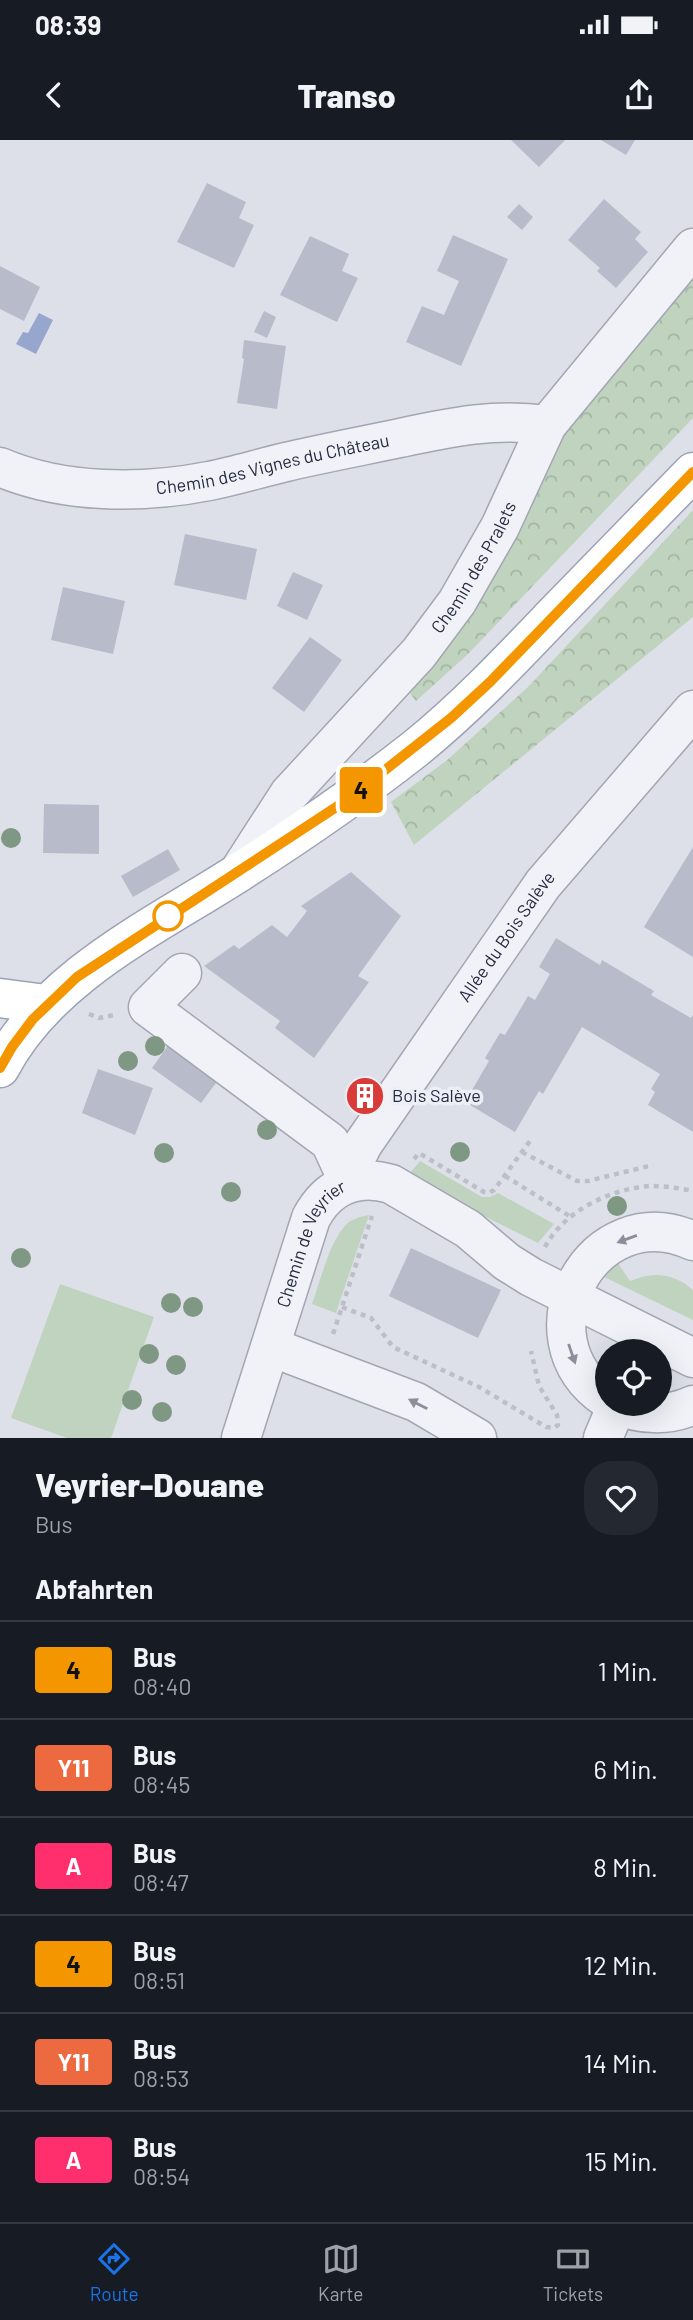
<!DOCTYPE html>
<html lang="de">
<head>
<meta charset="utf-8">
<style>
	body { margin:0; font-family:Barlow,sans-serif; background:#242831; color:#f1f3f6; height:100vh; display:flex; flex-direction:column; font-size:26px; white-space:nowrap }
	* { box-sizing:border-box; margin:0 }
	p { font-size:23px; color:#9ea1a6 }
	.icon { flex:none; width:38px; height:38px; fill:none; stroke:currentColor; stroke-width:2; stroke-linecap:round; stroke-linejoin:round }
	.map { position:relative; height:1298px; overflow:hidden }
	.drawer { display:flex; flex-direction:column; background:#171b24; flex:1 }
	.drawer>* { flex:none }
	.badge { padding:0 14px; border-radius:5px; font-size:24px; line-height:46px }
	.buttons { position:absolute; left:595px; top:1199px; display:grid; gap:14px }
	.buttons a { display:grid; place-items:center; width:77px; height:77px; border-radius:50%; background:#171b24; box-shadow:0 7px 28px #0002; font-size:35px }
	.map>.badge { position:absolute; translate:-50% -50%; box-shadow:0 0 0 4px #fff }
	h2 { padding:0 35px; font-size:26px; line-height:63px }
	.round { display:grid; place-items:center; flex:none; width:74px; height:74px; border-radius:28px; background:#242831 }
	.summary { display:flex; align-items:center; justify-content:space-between; height:119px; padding:0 35px }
	h1 { font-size:33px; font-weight:800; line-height:52px }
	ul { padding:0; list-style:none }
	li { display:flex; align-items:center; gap:21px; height:98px; padding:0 35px; border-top:2px solid #363941 }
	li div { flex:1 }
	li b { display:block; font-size:26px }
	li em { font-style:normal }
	li .badge { min-width:77px; font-weight:700; text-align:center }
	.status { display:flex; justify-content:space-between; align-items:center; height:49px; padding:0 35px; background:#171b24; direction:ltr }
	.status svg { height:19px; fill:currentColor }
	header { display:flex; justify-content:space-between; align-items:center; height:91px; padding:0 35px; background:#171b24; font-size:32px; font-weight:800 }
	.menu { display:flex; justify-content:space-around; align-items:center; height:98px; border-top:2px solid #363941; background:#171b24; font-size:19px; color:#9ea1a6 }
	.menu a { display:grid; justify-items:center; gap:4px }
	.menu .active { color:#1a73e8 }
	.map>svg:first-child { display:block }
</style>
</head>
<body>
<div class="status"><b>08:39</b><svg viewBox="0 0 49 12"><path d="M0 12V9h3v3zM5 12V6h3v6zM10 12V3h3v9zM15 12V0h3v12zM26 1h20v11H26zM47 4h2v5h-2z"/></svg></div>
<header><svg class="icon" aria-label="back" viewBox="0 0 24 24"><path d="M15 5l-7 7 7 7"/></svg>Transo<svg class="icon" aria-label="share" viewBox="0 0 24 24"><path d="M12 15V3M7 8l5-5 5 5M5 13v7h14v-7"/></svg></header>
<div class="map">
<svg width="693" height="1298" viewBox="0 0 693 1298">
	<defs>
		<pattern id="forest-crowns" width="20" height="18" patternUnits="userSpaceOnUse" patternTransform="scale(1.75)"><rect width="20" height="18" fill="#c0d3be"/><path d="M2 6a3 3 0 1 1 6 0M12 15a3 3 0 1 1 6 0" fill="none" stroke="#a5b5a4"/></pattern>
	</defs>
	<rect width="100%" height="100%" fill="#dee0e9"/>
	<path fill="#c0d3be" d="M420,1021L482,1057H490L498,1053L554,1084L538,1103L464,1066L410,1033Z
		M369,1075L336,1173L312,1164C320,1142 329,1104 344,1087C350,1079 360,1077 369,1075Z
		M616,1120L630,1141C653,1131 674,1133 693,1150V1180L600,1135Z
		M60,1144L154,1177L111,1298H67L11,1278Z"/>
	<path fill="url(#forest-crowns)" d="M693,127V278L468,514L416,561L409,552L571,265Z
		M693,370V477L414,705L391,662L446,621L528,547Z"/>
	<path fill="#96a6cc" d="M39,173L53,180L36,214L16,204L23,192L28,193Z"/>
	<path fill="#b8bbc9" d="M511,0H565L539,27Z
		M601,0H635L626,15Z
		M207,43L246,62L239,78L254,85L234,128L177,102Z
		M604,59L641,92L635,99L648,112L616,148L597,131L600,128L568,100Z
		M519,64L533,77L522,90L507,77Z
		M453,95L508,119L461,226L406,202L422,166L444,175L459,141L437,131Z
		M310,96L349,114L342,131L358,138L337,182L280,155Z
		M0,126L40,147L24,181L0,169Z
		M264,171L276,177L267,198L254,192Z
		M244,200L286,206L277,269L237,263L244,219L242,218Z
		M185,394L257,409L246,460L174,445Z
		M293,432L323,445L307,480L277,466Z
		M63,447L125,461L113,514L51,500Z
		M310,497L342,520L304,572L272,548Z
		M44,664L99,665V714L43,713Z
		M693,707V817L644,787Z
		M168,709L180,730L133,757L121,736Z
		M351,732L401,776L358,836L369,842L314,918L275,888L280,881L204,826L234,805L239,809L272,785L287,797L307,771L301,766Z
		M556,798L600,825L602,820L654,851L651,855L691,878L693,875V992L648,965L655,952L651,949L660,934L582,887L543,954L539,951L515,992L465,962L489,921L485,918L500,893L505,895L528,856L535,860L550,834L539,827Z
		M169,904L219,939L201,963L152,928Z
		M98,929L153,948L135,995L82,973Z
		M366,945L375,951L364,967L355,960Z
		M411,1108L501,1150L478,1198L389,1156Z"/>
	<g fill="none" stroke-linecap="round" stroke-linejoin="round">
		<g stroke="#a3a6b3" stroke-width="41">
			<g id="minor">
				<path id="s1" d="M0,327C63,354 142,354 209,341C235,336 260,328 286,322C324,313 362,306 400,298C452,287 494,278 547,285"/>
				<path id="s2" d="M238,733L289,654L419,513L457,462L500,387L547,285L693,108"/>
				<path d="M182,833L148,867L330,1002L349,1043"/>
				<path id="s3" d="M349,1043L353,1024L363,1004L543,744L693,570"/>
				<path d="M271,1207L416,1262L477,1298"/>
				<path d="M607,1259C515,1197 594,1055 693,1101"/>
				<path d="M615,1264C639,1275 668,1277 693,1265"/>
				<path id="s4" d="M241,1298L311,1078C328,1046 357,1034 391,1044L468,1089L507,1122L531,1137L693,1218"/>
				<path d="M603,1298L617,1265"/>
			</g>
		</g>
		<g stroke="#9ca2b5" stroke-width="41">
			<path id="major" d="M0,858L46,864
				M0,928C48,836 154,787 238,733C299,694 359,653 416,608C464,569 506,525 549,480C597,431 645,381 693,332"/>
		</g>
		<path stroke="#bcbec8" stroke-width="4.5" stroke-dasharray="5 5" stroke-linecap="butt" d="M89,874L99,878L114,875
			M522,1012L577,1041H588L653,1025
			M414,1019L419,1013L484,1052L489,1053L494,1050L530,1001
			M505,1036L571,1077
			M545,1107C564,1071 610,1049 650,1046C664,1046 679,1048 693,1051
			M342,1167L371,1178L393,1207L479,1247L546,1287L554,1288L558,1285L557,1275L539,1246L531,1211
			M333,1194L372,1076"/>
		<use href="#minor" stroke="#f1f2f7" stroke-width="38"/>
		<use href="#major" stroke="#fff" stroke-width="38"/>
	</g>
	<g fill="#7f9884">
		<circle cx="11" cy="698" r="10"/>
		<circle cx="155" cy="906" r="10"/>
		<circle cx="128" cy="921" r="10"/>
		<circle cx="267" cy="990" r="10"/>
		<circle cx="460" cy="1012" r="10"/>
		<circle cx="164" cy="1013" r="10"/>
		<circle cx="231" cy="1052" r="10"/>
		<circle cx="617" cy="1066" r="10"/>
		<circle cx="21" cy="1118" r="10"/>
		<circle cx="171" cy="1163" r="10"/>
		<circle cx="193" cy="1167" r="10"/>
		<circle cx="149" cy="1214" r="10"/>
		<circle cx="176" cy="1225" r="10"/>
		<circle cx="132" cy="1260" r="10"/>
		<circle cx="162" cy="1272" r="10"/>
	</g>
	<defs><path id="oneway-solid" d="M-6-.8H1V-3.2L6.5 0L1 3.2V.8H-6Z" transform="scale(1.75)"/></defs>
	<g fill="#8c8e9c">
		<use href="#oneway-solid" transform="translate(627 1099) rotate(160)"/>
		<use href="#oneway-solid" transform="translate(572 1214) rotate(71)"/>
		<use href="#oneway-solid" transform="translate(418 1264) rotate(-153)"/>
	</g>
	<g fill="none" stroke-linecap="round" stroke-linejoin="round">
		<g stroke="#fff" stroke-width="16">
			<path id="line" d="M0,928L12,907L33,879L77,837L347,660L451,578L490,542L693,332"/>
		</g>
		<use href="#line" stroke="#f39600" stroke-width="10"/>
	</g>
	<defs>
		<g id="building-disc" transform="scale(2.0125)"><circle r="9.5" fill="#d93c38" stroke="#edeff6"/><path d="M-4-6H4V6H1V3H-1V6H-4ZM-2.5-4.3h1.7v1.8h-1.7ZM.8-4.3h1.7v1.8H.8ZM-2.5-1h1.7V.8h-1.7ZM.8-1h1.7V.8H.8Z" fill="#fff"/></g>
	</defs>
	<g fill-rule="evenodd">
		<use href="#building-disc" x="365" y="956"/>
	</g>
	<circle fill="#fff" stroke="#f39600" stroke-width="3.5" cx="168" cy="776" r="14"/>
	<g text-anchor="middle" stroke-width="7" stroke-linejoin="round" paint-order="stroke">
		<g font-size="18" fill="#262b41" stroke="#edeff6">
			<text dy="6" stroke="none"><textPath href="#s1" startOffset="278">Chemin des Vignes du Château</textPath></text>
			<text dy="6" stroke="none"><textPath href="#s2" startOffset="388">Chemin des Pralets</textPath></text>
			<text dy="6" stroke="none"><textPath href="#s3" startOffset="294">Allée du Bois Salève</textPath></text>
			<text dy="6" stroke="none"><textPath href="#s4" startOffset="208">Chemin de Veyrier</textPath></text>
		</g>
		<g font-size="18" fill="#262b41" stroke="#edeff6" text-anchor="start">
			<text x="392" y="962">Bois Salève</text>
		</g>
	</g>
</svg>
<div class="buttons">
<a><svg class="icon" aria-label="locate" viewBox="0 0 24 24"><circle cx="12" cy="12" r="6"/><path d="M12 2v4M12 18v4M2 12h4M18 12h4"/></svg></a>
</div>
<b class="badge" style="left:361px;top:650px;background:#f39600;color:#111">4</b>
</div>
<section class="drawer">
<div class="summary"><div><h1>Veyrier-Douane</h1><p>Bus</p></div><a class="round"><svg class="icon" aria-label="heart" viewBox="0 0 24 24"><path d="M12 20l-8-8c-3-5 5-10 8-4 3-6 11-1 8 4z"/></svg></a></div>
<h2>Abfahrten</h2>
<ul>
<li><span class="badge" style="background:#f39600;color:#111">4</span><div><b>Bus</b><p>08:40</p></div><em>1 Min.</em></li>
<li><span class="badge" style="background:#ed6a41;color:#fff">Y11</span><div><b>Bus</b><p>08:45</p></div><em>6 Min.</em></li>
<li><span class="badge" style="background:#ff2f6e;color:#fff">A</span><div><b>Bus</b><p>08:47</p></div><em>8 Min.</em></li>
<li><span class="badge" style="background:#f39600;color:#111">4</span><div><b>Bus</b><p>08:51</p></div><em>12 Min.</em></li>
<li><span class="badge" style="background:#ed6a41;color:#fff">Y11</span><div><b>Bus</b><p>08:53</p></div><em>14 Min.</em></li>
<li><span class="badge" style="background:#ff2f6e;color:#fff">A</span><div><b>Bus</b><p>08:54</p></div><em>15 Min.</em></li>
</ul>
</section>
<nav class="menu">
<a class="active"><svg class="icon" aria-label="directions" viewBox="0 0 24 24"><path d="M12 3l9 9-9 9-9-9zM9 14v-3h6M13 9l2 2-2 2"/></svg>Route</a>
<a><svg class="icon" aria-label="map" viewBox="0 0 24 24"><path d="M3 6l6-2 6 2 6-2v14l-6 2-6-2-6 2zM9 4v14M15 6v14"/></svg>Karte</a>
<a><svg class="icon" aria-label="tickets" viewBox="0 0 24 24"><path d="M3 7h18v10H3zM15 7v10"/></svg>Tickets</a>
</nav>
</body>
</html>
